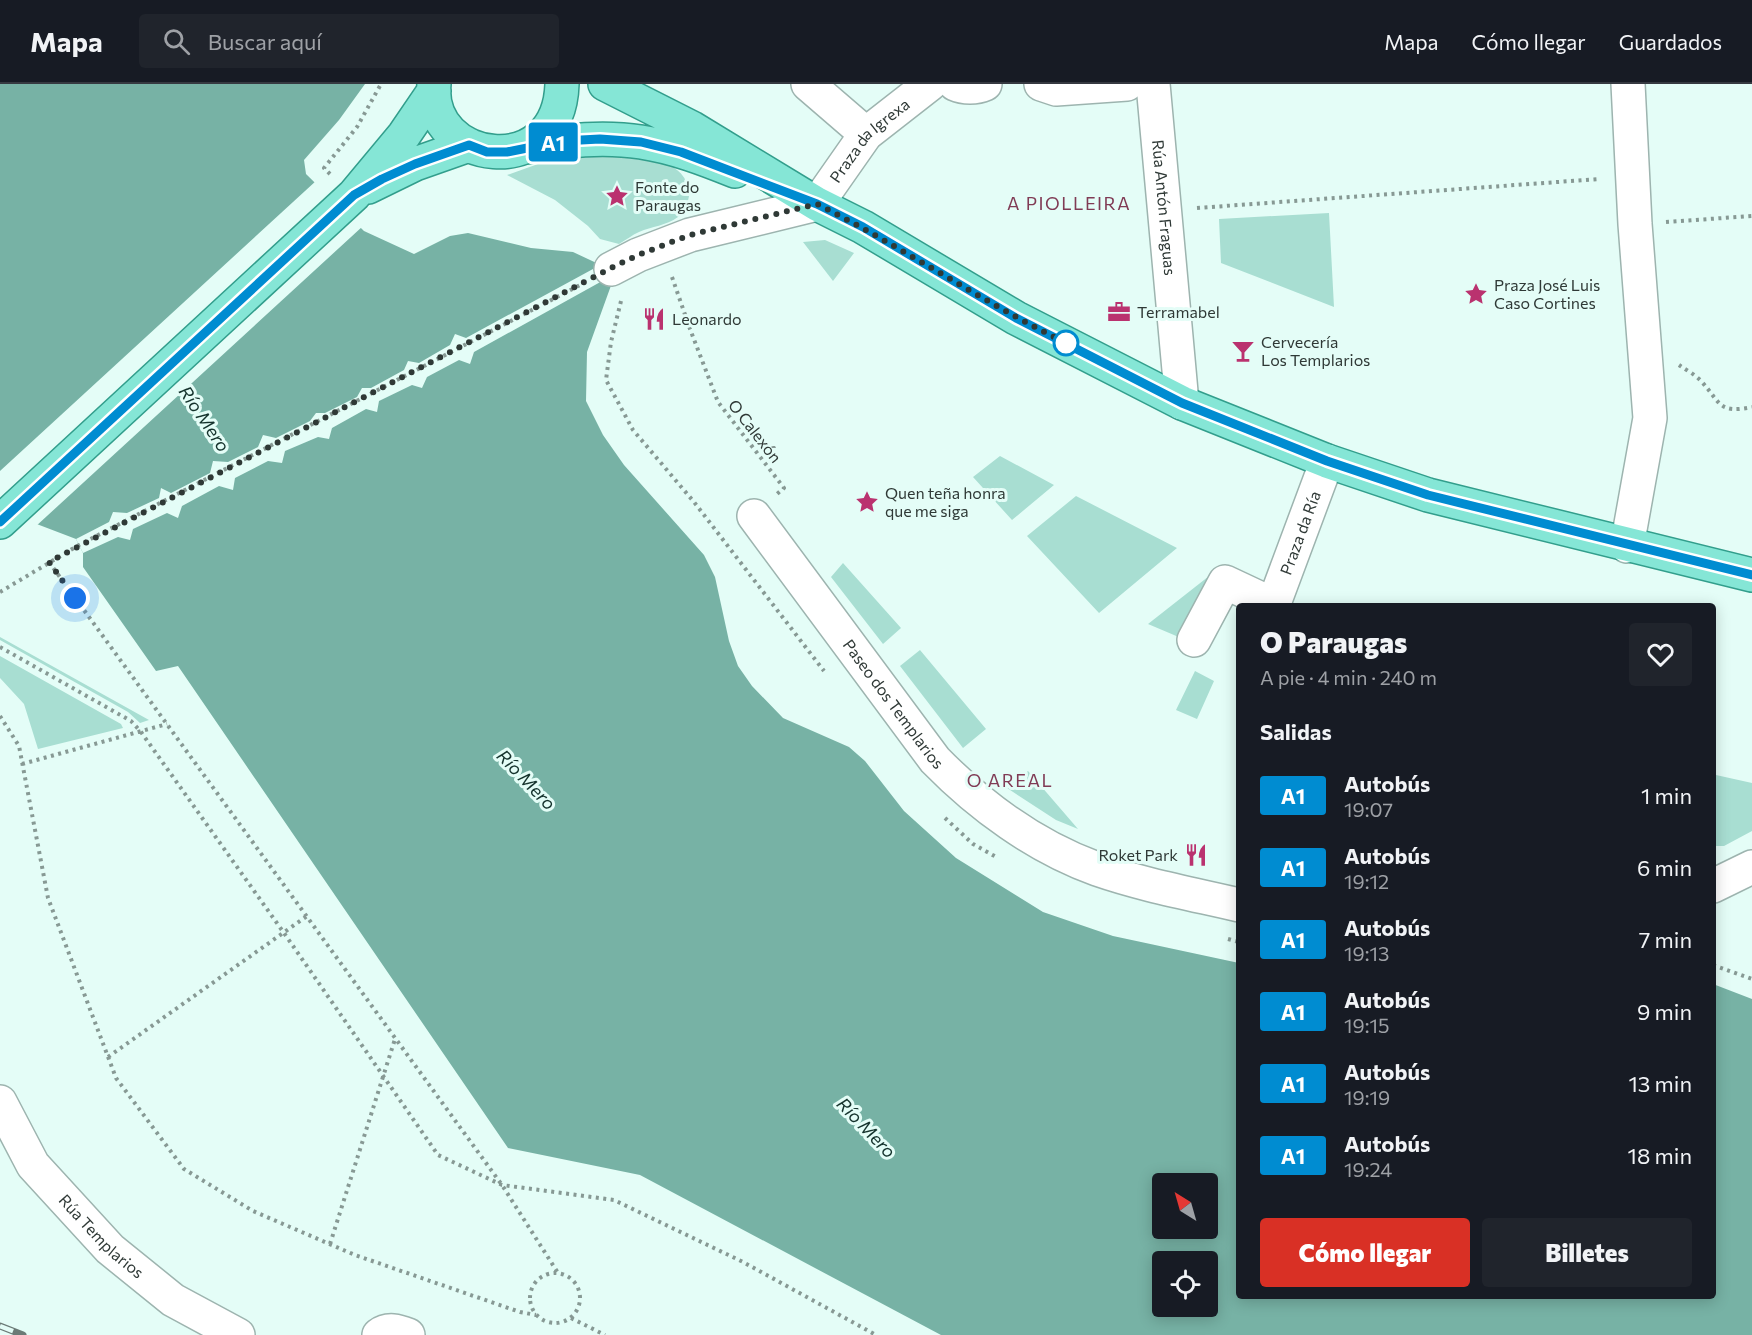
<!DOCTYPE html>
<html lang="es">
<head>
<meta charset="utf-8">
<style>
	body { margin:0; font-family:Commissioner,sans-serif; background:#20242c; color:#f1f3f6; height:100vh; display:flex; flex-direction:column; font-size:22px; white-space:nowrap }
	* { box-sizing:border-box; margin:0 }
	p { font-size:20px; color:#9ea1a6 }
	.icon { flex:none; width:33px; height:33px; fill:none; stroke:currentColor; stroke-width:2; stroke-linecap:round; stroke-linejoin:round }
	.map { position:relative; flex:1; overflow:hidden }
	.side { position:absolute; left:1236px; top:519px; width:480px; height:696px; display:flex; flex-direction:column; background:#171b24; border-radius:6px; box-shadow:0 3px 15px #0003 }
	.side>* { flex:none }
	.badge { padding:0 12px; border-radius:4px; font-size:21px; line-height:39px }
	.needle { width:39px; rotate:323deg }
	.buttons { position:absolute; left:1152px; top:1089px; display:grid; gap:12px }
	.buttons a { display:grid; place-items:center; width:66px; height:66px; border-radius:6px; background:#171b24; box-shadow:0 3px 15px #0003; font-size:30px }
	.you { position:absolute; width:30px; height:30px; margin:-15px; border:4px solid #fff; border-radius:50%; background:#1a73e8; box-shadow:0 0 0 9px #1a73e833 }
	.map>.badge { position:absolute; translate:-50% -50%; box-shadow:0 0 0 3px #fff }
	h2 { padding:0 24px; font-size:22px; line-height:54px }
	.round { display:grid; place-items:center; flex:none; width:63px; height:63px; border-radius:6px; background:#20242c }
	.overview { display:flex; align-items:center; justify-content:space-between; height:102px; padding:0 24px }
	h1 { font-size:28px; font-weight:800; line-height:45px }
	.cta { display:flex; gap:12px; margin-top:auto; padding:12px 24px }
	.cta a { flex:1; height:69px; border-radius:6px; background:#d93025; color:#fff; font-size:24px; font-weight:800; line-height:69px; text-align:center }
	.cta a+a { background:#20242c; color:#f1f3f6 }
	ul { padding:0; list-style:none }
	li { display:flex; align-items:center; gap:18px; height:72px; padding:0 24px }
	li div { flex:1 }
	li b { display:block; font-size:22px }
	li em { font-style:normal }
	li .badge { min-width:66px; font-weight:700; text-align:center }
	header { display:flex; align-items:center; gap:36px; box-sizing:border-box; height:84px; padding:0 30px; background:#171b24; border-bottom:2px solid #363941 }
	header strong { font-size:28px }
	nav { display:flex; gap:33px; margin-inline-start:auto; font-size:21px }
	.search { width:420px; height:54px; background:#20242c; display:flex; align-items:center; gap:15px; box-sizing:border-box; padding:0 21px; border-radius:6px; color:#9ea1a6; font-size:22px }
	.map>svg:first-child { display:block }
</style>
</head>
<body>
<header>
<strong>Mapa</strong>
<div class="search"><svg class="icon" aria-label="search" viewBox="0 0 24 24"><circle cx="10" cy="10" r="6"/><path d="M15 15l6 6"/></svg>Buscar aquí</div>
<nav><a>Mapa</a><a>Cómo llegar</a><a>Guardados</a></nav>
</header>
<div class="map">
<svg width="1752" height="1251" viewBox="0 0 1752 1251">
	<rect width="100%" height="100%" fill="#e4fdf7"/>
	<path fill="#a8ded2" d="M613,72C640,76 685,72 689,108C690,116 684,128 678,133C666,142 652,142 639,148C632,151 626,156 619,160L600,155L588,142L555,116L507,91L538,80L571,73Z
		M1329,129L1334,223L1221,179L1219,135Z
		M825,156L854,169L833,197L803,158Z
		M1000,372L1054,401L1012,436L973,393Z
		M1076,412L1177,464L1099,529L1027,452Z
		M843,479L901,544L883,560L831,493Z
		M1218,485L1181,554L1148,540Z
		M0,553L149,636L140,639L128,628L0,556Z
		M920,566L986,645L963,664L900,582Z
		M0,572L121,640L123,644L38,665L24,620L0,594Z
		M1195,587L1214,597L1197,635L1176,626Z
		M1028,687L1078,745L1056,736L1007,704Z
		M1716,691L1752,699V747L1724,762H1713V702Z"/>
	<path fill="#77b2a5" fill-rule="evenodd" d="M0,0H365L339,36L304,76L306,90L364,147L414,170L450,152L468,149L531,164L573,168L605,183L613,196L587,268L586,317L603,351L624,381L704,471L715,493L729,557L738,582L752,602L783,634L849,663L865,677L904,727L956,774L1043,828L1113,852L1239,879V1212H1713V900L1752,915V1251H941L640,1091L508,1064L178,582L156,587L83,483V469L76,455L0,426ZM1162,1100H1208V1144H1162ZM1162,1178H1208V1222H1162Z"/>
	<path fill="#e4fdf7" d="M317,96L363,142L35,443L0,429V387Z
		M604,179L613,191L474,268L470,280L459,276L427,293L422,304L412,301L379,317L377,328L366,325L332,344L329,355L318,353L285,367L282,379L268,377L235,394L233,406L219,402L182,422L178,434L167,429L133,445L130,456L118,453L83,469L76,455L109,438L113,428L127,429L159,414L161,404L171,409L210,389L213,377L228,378L258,363L263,351L276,354L310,337L316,329H325L357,313L362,304H371L404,286L408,277L419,279L450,261L455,250L466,254Z"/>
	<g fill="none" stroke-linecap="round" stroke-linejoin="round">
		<g stroke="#9db4af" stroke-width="36">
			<g id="minor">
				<path d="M808,0L866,50"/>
				<path d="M955,0C964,4 976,4 985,0"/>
				<path d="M1041,0L1056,5L1127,0"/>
				<path id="s1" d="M1153,0L1182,319"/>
				<path id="s2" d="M611,185L638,171L690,151L817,120L866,50L930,0"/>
				<path id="s3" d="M754,432L935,676C980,722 1036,763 1097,785C1143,801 1192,810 1239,821"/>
				<path d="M1627,462L1650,334L1635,140L1628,0"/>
				<path id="s4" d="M1273,522L1327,377"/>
				<path d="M1194,556L1225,498L1274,521"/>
				<path d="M1713,802L1752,783"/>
				<path id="s5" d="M0,1018L33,1081L110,1165L173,1216L238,1251"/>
				<path d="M379,1251C388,1244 398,1247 408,1251"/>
			</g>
		</g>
		<g stroke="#329e8c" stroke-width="36">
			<path id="major" d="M434,0C426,80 559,100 562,0
				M605,0L692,44L817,120L863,143L1016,234L1182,319L1327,377L1428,411L1752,491
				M526,63C564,56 603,52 641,58C674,63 705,75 735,87
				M368,103L415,80L469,61
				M0,438L354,111L404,51L434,7"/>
		</g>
		<path stroke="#879994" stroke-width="4" stroke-dasharray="3 4.5" stroke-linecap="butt" d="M330,90L324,84L357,43L381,0
			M1197,124L1599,95
			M1666,138L1752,132
			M672,193L690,245L718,318L784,404L777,410
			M621,217L611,258L606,296L633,346L694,418L824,587
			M1679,281C1686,286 1696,291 1702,298C1721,319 1718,330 1752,323
			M49,478L502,1101L558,1189
			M0,508L79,461L584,199
			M0,563L131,637L141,648L284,849L438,1071L502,1101L614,1116L743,1178L876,1251
			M0,632L19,662L48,814L116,994L184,1085L253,1127L355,1171L520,1228L536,1231
			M22,680L167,640
			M945,734L973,760L998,774
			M1228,855L1239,858
			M1713,881L1752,895
			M108,973L307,832
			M330,1160L395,955
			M530 1214a25 25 0 1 1 50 0a25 25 0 1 1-50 0Z
			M571,1234L605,1251"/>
		<use href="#minor" stroke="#fff" stroke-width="33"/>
		<use href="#major" stroke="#85e6d6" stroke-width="33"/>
		<g stroke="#6b7a76" stroke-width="7">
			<path id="rail" d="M0,1242L23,1251"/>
		</g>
		<use href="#rail" stroke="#e4fdf7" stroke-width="4.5" stroke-dasharray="14" stroke-linecap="butt"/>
	</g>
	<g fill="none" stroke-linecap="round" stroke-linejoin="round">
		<g stroke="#fff" stroke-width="14">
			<path id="line" d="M0,438L354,111L382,95L415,80L469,61L487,68H507L562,57L600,55L641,58L681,68L817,120L863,143L1016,234L1182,319L1327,377L1428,411L1752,491"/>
		</g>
		<use href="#line" stroke="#008cd1" stroke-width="9"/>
		<path stroke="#2f3936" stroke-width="6" stroke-dasharray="0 10.8" d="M75,514L49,478L611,184L638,171L690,151L817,120C902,163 981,217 1066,259"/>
	</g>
	<defs>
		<g id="sight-bare" transform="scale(1.8)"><path d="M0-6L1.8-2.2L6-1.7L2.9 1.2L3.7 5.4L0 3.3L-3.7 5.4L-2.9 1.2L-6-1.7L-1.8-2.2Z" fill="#ba326f" stroke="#e4fdf7" stroke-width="2.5" paint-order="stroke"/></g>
		<g id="office-bare" transform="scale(1.8)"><path d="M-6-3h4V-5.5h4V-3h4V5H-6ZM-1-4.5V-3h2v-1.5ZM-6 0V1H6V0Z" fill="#ba326f" stroke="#e4fdf7" stroke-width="2.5" paint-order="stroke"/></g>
		<g id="restaurant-bare" transform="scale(1.8)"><path d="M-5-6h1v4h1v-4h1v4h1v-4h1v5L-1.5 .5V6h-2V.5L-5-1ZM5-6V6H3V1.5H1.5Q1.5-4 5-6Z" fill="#ba326f" stroke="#e4fdf7" stroke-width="2.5" paint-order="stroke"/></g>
		<g id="bar-bare" transform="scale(1.8)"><path d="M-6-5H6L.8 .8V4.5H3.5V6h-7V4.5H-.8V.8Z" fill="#ba326f" stroke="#e4fdf7" stroke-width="2.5" paint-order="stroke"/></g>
	</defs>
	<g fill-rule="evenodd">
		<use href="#sight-bare" x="617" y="112"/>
		<use href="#sight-bare" x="1476" y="210"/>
		<use href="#office-bare" x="1119" y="228"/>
		<use href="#restaurant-bare" x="654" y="235"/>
		<use href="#bar-bare" x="1243" y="267"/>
		<use href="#sight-bare" x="867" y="418"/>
		<use href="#restaurant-bare" x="1196" y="771"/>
	</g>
	<circle fill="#fff" stroke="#008cd1" stroke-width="3" cx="1066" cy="259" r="12"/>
	<g text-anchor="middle" stroke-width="6" stroke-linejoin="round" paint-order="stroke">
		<g font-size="16" fill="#2f3936" stroke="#e4fdf7">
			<text dy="6" stroke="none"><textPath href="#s2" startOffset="300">Praza da Igrexa</textPath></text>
			<text dy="6" stroke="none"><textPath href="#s1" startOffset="124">Rúa Antón Fraguas</textPath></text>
			<text transform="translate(755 347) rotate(52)" y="6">O Calexón</text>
			<text dy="6" stroke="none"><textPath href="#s4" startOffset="78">Praza da Ría</textPath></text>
			<text dy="6" stroke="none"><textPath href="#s3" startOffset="234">Paseo dos Templarios</textPath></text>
			<text dy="6" stroke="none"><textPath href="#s5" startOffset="170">Rúa Templarios</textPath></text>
		</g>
		<g font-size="16" fill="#2f3936" stroke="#e4fdf7" text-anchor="start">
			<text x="635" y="109">Fonte do<tspan x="635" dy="18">Paraugas</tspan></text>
			<text x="1494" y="207">Praza José Luis<tspan x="1494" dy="18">Caso Cortines</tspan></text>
			<text x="1137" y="234">Terramabel</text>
			<text x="672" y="241">Leonardo</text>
			<text x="1261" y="264">Cervecería<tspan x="1261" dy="18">Los Templarios</tspan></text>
			<text x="885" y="415">Quen teña honra<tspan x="885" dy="18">que me siga</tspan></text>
			<text x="1178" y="777" text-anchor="end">Roket Park</text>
		</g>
		<g font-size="18" letter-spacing="1.5" fill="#803b55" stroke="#e4fdf7">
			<text x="1069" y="126">A PIOLLEIRA</text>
			<text x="1010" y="703">O AREAL</text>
		</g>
		<g font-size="18" font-style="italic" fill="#15332d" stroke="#e4fdf7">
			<text transform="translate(204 335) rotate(56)" y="6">Río Mero</text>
			<text transform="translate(526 696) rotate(46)" y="6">Río Mero</text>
			<text transform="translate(866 1044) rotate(46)" y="6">Río Mero</text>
		</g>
	</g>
</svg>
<div class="buttons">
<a><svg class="needle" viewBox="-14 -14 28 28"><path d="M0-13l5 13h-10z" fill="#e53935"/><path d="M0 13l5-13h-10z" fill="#9ea1a6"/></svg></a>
<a><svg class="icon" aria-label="locate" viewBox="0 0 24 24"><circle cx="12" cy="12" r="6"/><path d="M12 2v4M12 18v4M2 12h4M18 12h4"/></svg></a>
</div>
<div class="you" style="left:75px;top:514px"></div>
<b class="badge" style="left:553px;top:58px;background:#008cd1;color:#fff">A1</b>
<section class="side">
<div class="overview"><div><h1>O Paraugas</h1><p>A pie · 4 min · 240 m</p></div><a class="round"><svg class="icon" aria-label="heart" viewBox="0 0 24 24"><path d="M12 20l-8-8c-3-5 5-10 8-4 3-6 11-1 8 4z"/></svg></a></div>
<h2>Salidas</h2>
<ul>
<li><span class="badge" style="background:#008cd1;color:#fff">A1</span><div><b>Autobús</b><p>19:07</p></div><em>1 min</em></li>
<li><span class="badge" style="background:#008cd1;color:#fff">A1</span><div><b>Autobús</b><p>19:12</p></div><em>6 min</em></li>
<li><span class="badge" style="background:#008cd1;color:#fff">A1</span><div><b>Autobús</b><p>19:13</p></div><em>7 min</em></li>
<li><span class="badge" style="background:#008cd1;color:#fff">A1</span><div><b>Autobús</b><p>19:15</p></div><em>9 min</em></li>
<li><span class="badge" style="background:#008cd1;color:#fff">A1</span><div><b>Autobús</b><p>19:19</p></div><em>13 min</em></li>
<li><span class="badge" style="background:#008cd1;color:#fff">A1</span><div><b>Autobús</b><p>19:24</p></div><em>18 min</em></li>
</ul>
<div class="cta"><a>Cómo llegar</a><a>Billetes</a></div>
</section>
</div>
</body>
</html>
